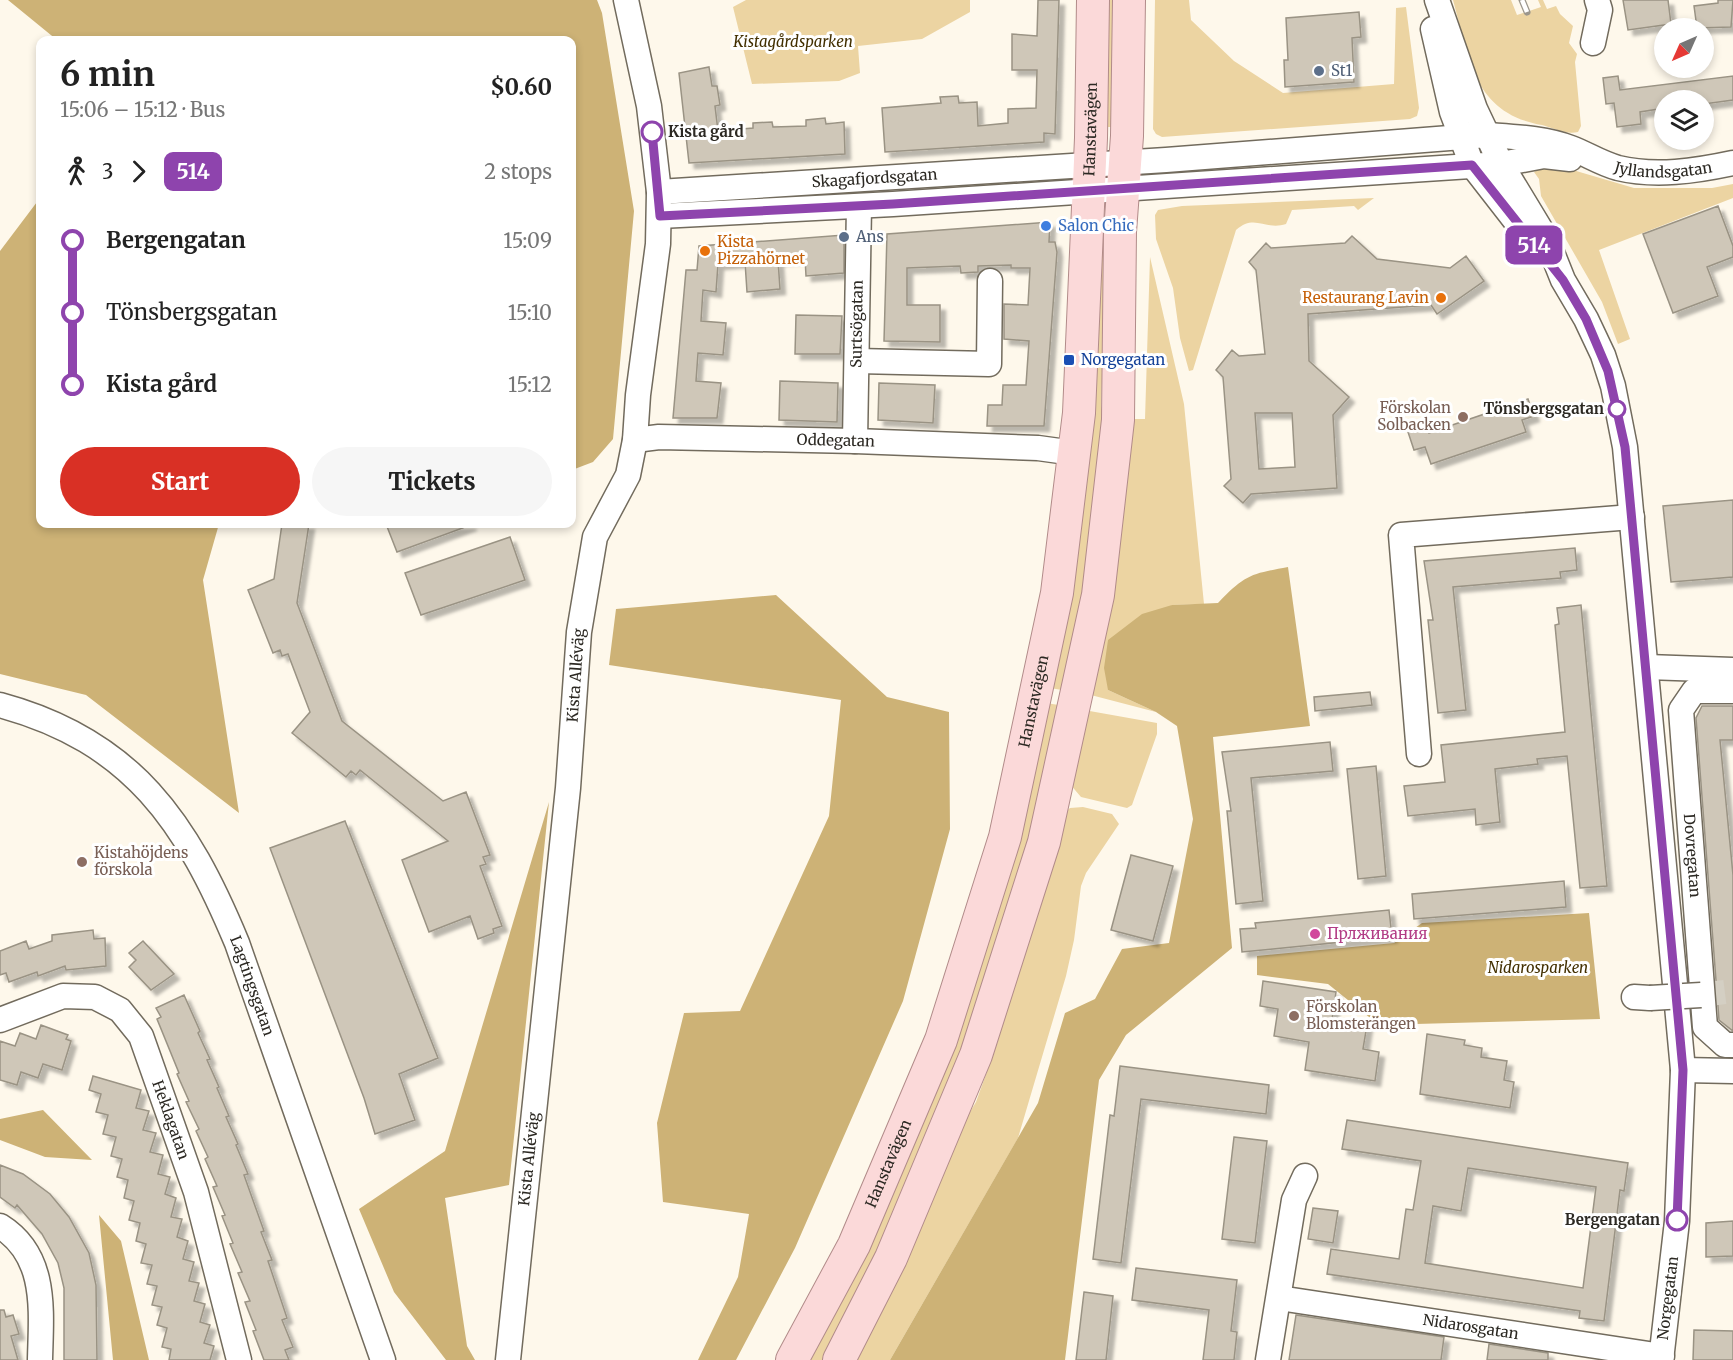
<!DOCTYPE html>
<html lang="en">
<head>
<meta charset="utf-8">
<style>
	body { margin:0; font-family:Merriweather,serif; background:#f6f6f6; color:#222; height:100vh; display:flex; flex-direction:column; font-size:22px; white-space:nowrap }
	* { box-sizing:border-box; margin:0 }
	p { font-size:20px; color:#767676 }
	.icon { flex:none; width:33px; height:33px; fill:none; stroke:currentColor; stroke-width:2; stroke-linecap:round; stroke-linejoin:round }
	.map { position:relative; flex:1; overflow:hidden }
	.drawer { position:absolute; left:36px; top:36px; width:540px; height:492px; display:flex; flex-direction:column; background:#fff; border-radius:12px; box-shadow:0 3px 9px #0003 }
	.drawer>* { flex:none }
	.badge { padding:0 12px; border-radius:9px; font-size:21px; line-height:39px }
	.needle { width:39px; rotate:225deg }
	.tools { position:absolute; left:1654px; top:18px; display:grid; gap:12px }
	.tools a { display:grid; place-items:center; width:60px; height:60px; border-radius:50%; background:#fff; box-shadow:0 3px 9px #0003; font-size:30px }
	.map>.badge { position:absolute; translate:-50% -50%; box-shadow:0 0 0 3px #fff }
	.legs { display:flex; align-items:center; gap:9px; height:66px; padding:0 24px; font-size:20px }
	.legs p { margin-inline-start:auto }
	.summary { display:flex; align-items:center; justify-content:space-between; height:102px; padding:0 24px }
	h1 { font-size:33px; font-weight:700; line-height:45px }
	.primary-button { display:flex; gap:12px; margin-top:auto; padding:12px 24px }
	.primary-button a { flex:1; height:69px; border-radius:36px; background:#d93025; color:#fff; font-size:24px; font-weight:700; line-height:69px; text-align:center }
	.primary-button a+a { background:#f6f6f6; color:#222 }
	ul { padding:0 24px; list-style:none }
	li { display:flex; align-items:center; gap:21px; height:72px; font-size:22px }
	li i { display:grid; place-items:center; width:9px; height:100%; margin:0 8px; background:currentColor }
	li i::after { content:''; width:15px; height:15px; margin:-8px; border:4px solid; border-radius:50%; background:#fff }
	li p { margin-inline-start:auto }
	li:first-child i { background:linear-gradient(#0000 50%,currentColor 0) }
	li:last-child i { background:linear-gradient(currentColor 50%,#0000 0) }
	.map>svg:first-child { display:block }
</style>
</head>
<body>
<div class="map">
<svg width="1733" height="1360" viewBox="0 0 1733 1360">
	<defs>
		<filter id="shadow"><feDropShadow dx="5.5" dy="5.5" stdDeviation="1.5" flood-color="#0004"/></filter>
	</defs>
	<rect width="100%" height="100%" fill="#fef8eb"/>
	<path fill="#ecd4a2" d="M746,0H970V12L922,39L858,46L860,73L839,81L752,84L733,7Z
		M1107,0H1119L1117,127H1105Z
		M1155,0H1189L1191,20L1234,61L1283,93L1394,84L1396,8L1406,7L1419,108L1417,116L1410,119L1162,137L1156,134L1153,129Z
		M1453,0H1511L1517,15L1541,7L1538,0H1543L1547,9L1556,6L1560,14L1573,26L1569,43L1577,54L1575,62L1581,126L1578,132C1566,135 1553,128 1542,125C1473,113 1469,58 1453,0Z
		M1549,163L1634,188H1712L1733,184V198L1599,250L1630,339L1618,344L1602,302L1541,196L1539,179L1534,172Z
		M1374,198L1358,210L1354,206L1292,210L1286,224C1265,231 1255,213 1236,230L1193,370L1189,371L1180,338L1173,288L1156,239L1155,215L1158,210L1182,206Z
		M1108,224L1101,406L1107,429L1068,691L1050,688L1097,225Z
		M1150,257L1184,404L1204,604L1172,605L1108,690L1156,712L1087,694L1124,446L1134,419H1145Z
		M1046,703L1065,706L1039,815L943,1108L828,1360H805L842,1289Z
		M1084,710L1157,723V734L1132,805L1127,808L1081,797L1069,783Z
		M1083,807L1112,814L1119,824L1086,873L1081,886L1074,940L1066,976L1018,1138L890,1360H850L951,1143L976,1102L998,1041L1001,1014L1060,817L1070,808Z"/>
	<path fill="#cdb276" d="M8,0H597L602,13L634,211L613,439L593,462L572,470V40H57Z
		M40,198V524H219L203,580L239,813L86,695L0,674V251Z
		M1288,567L1310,726L1213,737L1232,948L1126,1035L1099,1080L1065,1360H890L1038,1103L1065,1013L1095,999L1122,949L1169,943L1193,819L1177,726L1156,712L1108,690L1104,668L1108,640L1142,614L1172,605L1218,603C1245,575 1250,574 1288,567Z
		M776,595L887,697L949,712L950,829L903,1001L795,1248L736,1360H698L738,1277L749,1214L663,1202L657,1123L684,1013L740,1011L829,816L841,700L609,665L616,609Z
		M549,802L509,1185L445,1198L467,1346L475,1360H446L394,1292L359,1209L445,1151Z
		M1589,913L1600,1019L1379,1025L1328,984L1257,975V956L1394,943L1422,923Z
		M43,1110L92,1160L45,1157L0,1140V1119Z
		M99,1215L121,1241L149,1360H113Z"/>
	<path fill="#cfc7b8" stroke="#9a9384" stroke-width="1.5" fill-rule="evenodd" filter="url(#shadow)" d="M1038,0H1059L1055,134L1044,133V142L885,152L882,108L941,103L940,97L958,96L959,103L977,102L978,126L1008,123V109L1036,108L1037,70H1012V34L1037,36Z
		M1623,0H1668L1671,24L1628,30Z
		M1718,0H1733L1731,27L1697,28L1694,6L1718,3Z
		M1359,12L1361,37L1352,38L1354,82L1285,87L1284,60H1288L1286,18Z
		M709,67L712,86H717L720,105L715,106L718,131L753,128V123L772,122L773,127L806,126V120L825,118L826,124L844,122L845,154L689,163L679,73Z
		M1618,76L1620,90L1733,76V100L1704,104V100H1665V108L1640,112L1641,124L1617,127L1614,103L1606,104L1603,78Z
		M1718,206L1733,246V257L1707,267L1718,296L1673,313L1643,234Z
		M1050,222L1049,242H1055L1057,252L1044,426H987L988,405H1002L1003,385H1026L1029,341L1004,339V304L1028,305L1030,268H1011V265L978,266V272L961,273L960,266L907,268V305H940V342L884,341L887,234Z
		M844,235V273L806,276L805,258L778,260L780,289L747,292L745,262L718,264L716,292L703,290L701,321L726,323L723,355L698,353L696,381L721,383L717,418H673L686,270H697L699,246Z
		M1352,236L1377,259L1450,268L1466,256L1484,281L1437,314L1431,305L1308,314L1309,361L1349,397L1333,415L1337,488L1251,494L1243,503L1224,486L1231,479L1223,377L1216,370L1232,350L1239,356L1265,354L1256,270L1249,262L1266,243L1271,248L1345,243ZM1255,413H1292L1295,467L1259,469Z
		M796,315L842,316L840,354H795Z
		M780,381L838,383L837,422L779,420Z
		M879,383L935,385L933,423L878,420Z
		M1528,399L1534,416L1522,420L1526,432L1431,464L1425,447L1414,450L1408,432L1427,426L1429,433Z
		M1733,500V577L1671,582L1663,506Z
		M282,524H309L297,603L342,721L443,801L466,792L490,855L483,857L486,864L480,866L502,926L493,929L494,933L478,939L470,916L429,932L402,860L448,841L360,770L356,775L351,771L346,777L292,733L310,712L288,654L282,656L280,650L273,653L248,590L274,579Z
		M386,524H470L471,525L397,552Z
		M510,537L525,580L421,615L405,573Z
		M1575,548L1577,570L1560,572L1561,578L1453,587L1466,710L1438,713L1428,620H1433L1424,561Z
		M1581,605L1607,886L1580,888L1567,756L1537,759L1538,764L1495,769L1500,822L1476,825L1475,809L1408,816L1404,786L1445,782L1441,745L1565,732L1555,625L1559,624L1557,608Z
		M1370,692L1372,705L1315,711L1314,697Z
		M1702,706H1733V740H1720L1733,875V1031L1719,1020L1696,718Z
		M1330,742L1333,771L1251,778L1263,901L1236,904L1227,811H1231L1222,752Z
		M1376,766L1386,876L1358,879L1347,769Z
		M345,821L438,1058L399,1074L415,1120L375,1134L364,1098L270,848Z
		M1131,855L1173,866L1153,941L1111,930Z
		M1564,881L1566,907L1414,919L1412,894Z
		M1389,910L1392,937L1242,952L1240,929L1256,928L1255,923Z
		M93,930L94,939L105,938L106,966L66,970L65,966L38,976L37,972L9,982L6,973L0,975V951L26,941L29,949L52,941V935Z
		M143,941L174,974L151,990L129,967L136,960L129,953Z
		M1263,981L1336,992L1332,1020L1367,1025L1363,1049L1379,1052L1375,1081L1305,1070L1309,1042L1274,1036L1278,1009L1260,1006Z
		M184,995L200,1031L198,1033L210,1059L207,1060L219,1087L217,1088L229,1116L226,1117L238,1144L236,1145L248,1174L244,1175L264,1231L261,1232L272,1260L268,1261L287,1318L282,1320L293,1347L285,1350L289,1360H264L253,1331L256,1330L245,1302L250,1301L238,1273L242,1272L230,1244L233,1243L222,1216L225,1215L213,1187L217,1186L205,1159L208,1157L196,1131L199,1129L186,1102L189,1101L177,1074L179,1073L157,1019L161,1017L156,1008Z
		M41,1025L68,1035L66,1039L71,1041L62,1070L43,1064L38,1078L21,1072L17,1085L0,1080V1041L15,1046L20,1033L36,1039Z
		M1427,1034L1465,1040L1464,1045L1482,1048L1481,1057L1507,1061L1504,1080L1514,1082L1510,1108L1420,1094Z
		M1120,1066L1269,1085L1266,1114L1141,1099L1121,1263L1093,1259L1110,1115L1114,1116Z
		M93,1076L141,1090L136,1108L149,1111L143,1130L156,1133L150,1152L163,1155L158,1174L170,1177L165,1194L176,1198L171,1217L182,1219L177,1237L188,1241L183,1259L194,1262L189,1281L199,1283L194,1301L205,1304L200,1322L210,1325L204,1343L214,1346L210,1360H169L171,1349L162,1347L167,1328L157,1325L162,1307L152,1305L157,1286L147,1284L152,1265L141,1263L146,1244L136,1241L140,1223L129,1220L134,1201L124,1198L128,1180L117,1177L122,1159L111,1156L116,1137L103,1134L108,1115L96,1112L101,1094L89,1090Z
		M1347,1120L1628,1163L1624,1191L1620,1190L1604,1321L1579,1318L1580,1311L1327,1274L1331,1249L1399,1259L1406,1209L1413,1210L1421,1161L1342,1149ZM1468,1168L1596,1187L1583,1288L1425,1263L1433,1206L1461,1211Z
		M1234,1137L1267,1141L1255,1243L1222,1239Z
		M0,1165L23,1174L50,1194L69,1217L89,1253L96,1285L97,1360H64V1288L58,1263L42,1234L17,1205L15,1208L0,1197Z
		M1313,1208L1338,1211L1333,1243L1308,1239Z
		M1733,1221V1256L1706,1257V1223Z
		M1136,1268L1237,1280L1231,1331L1237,1332L1234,1360H1203L1209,1310L1132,1300Z
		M1084,1292L1113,1296L1106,1360H1076Z
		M0,1310H4L6,1317L13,1315L19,1334L11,1336L18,1360H0Z
		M1296,1315L1444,1337L1441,1360H1289Z
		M1694,1330L1733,1331V1360H1693Z
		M1489,1344L1548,1353V1360H1487Z"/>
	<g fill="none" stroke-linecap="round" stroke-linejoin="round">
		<path stroke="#d4cfc3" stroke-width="24" stroke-dasharray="24 12" stroke-linecap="butt" d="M1701,995L1733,991"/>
		<g stroke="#726b5d" stroke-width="27">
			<g id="minor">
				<path d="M1437,0L1475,109L1501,164L1547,240L1563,280L1586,319L1603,355L1613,386L1625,447L1683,1070L1677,1221L1661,1360"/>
				<path d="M1433,29L1452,112L1472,165L1535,246"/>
				<path d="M1593,43L1600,10L1597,0"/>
				<path id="s1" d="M659,192L1166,160L1488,135C1515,137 1545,138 1571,148C1587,154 1600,163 1618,168C1655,177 1696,171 1733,163"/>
				<path d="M660,216L893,204L1501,164L1544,156L1570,159"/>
				<path d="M857,361L989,364L990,281"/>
				<path id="s2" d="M635,440L659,437L855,441L1038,448L1074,453"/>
				<path id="s3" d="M855,441L859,206"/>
				<path d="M1647,667L1733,670"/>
				<path id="s4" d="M1733,691H1694L1681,710L1705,1027L1725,1045H1733"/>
				<path id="s5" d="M0,705C133,741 187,823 237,943L383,1360"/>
				<path d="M1419,754L1401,535L1632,517"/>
				<path d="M1634,997L1650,998"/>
				<path id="s6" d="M0,1020L63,996L95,997L120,1010L141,1036L196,1192L239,1360"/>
				<path d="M1683,1070L1733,1071"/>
				<path d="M0,1226C48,1256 41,1311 40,1360"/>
				<path id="s7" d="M1279,1298L1662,1356"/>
				<path id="s8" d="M508,1360L568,788L579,632L595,537L628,475L635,440L638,395L658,244L659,192L649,106L626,0"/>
				<path d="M1268,1360L1294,1200L1305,1176"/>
			</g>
		</g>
		<g stroke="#b18b89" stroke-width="34">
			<g id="major">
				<path id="s9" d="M792,1360L854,1245L941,1040L1005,837L1057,593L1079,413L1091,138L1093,0"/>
				<path d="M839,1360L891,1258L976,1055L1044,842L1098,595L1118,420L1120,232L1127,136L1129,0"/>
			</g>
		</g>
		<use href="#minor" stroke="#fff" stroke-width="24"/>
		<use href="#major" stroke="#fbd9d9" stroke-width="32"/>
		<g stroke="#9b968c" stroke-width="7">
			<path id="rail" d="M1522,0L1527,12"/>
		</g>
		<use href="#rail" stroke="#fff" stroke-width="4.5" stroke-dasharray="14" stroke-linecap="butt"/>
		<g stroke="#726b5d" stroke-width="27" stroke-linecap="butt">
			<path id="minor-bridge" d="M1650,998L1701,995"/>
		</g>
		<use href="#minor-bridge" stroke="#fff" stroke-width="24"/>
	</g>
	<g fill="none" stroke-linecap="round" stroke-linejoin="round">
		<g stroke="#fff" stroke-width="14">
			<path id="line-1" d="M652,132L660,216L893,204L1472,165L1563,280L1586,319L1608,371L1625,447L1683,1070L1677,1220"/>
		</g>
		<use href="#line-1" stroke="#8e44ad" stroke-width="9"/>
	</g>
	<g fill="#5c6f8a" stroke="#fff" stroke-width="2">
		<circle cx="1319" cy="71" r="6"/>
		<circle cx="844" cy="237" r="6"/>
	</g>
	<g fill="#fff" stroke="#8e44ad" stroke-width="3">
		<circle cx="652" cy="132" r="10"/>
		<circle cx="1617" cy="409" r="8"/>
		<circle cx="1677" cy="1220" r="10"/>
	</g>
	<circle fill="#3f7fe0" stroke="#fff" stroke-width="2" cx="1046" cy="226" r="6"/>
	<g fill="#e8710a" stroke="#fff" stroke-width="2">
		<circle cx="705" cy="251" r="6"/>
		<circle cx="1441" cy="298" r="6"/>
	</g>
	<rect fill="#1a4fb4" stroke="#fff" stroke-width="2" x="1063" y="354" width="12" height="12" rx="3"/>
	<g fill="#8d6e63" stroke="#fff" stroke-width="2">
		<circle cx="1463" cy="417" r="6"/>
		<circle cx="82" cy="862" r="6"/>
		<circle cx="1294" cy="1016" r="6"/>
	</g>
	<circle fill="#d1479c" stroke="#fff" stroke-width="2" cx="1315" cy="934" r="6"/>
	<g text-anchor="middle" stroke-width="6" stroke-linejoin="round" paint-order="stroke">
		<g font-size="15" font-style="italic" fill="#422f00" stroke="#fff">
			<text x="793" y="47">Kistagårdsparken</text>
			<text x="1538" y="973">Nidarosparken</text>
		</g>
		<g font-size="15" fill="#4e5e75" stroke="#fff" text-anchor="start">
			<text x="1331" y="76">St1</text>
			<text x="856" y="242">Ans</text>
		</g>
		<g font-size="15" fill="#2c2923" stroke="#fff">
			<text dy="5" stroke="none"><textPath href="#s9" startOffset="1281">Hanstavägen</textPath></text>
			<text dy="5" stroke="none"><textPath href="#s1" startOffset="1012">Jyllandsgatan</textPath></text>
			<text dy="5" stroke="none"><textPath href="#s1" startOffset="216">Skagafjordsgatan</textPath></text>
			<text dy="5" stroke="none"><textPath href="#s3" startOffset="117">Surtsögatan</textPath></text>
			<text dy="5" stroke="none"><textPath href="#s2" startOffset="201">Oddegatan</textPath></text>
			<text dy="5" stroke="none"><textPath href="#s8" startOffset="688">Kista Alléväg</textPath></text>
			<text dy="5" stroke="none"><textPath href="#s9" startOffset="705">Hanstavägen</textPath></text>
			<text dy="5" stroke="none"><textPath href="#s4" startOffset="208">Dovregatan</textPath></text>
			<text dy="5" stroke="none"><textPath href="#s5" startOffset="396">Lagtingsgatan</textPath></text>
			<text dy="5" stroke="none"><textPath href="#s6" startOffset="250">Heklagatan</textPath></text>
			<text dy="5" stroke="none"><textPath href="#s8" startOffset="202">Kista Alléväg</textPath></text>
			<text dy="5" stroke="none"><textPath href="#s9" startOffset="219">Hanstavägen</textPath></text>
			<text transform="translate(1668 1298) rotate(-83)" y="5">Norgegatan</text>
			<text dy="5" stroke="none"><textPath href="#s7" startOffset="194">Nidarosgatan</textPath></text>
		</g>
		<g font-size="15" font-weight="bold" fill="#2c2923" stroke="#fff" text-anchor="end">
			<text x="668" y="137" text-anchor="start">Kista gård</text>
			<text x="1604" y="414">Tönsbergsgatan</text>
			<text x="1660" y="1225">Bergengatan</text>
		</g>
		<g font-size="15" fill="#366cbe" stroke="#fff" text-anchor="start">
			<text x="1058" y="231">Salon Chic</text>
		</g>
		<g font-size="15" fill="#c56008" stroke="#fff" text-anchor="start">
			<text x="717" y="247">Kista<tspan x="717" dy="17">Pizzahörnet</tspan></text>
			<text x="1429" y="303" text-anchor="end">Restaurang Lavin</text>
		</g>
		<g font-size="15" fill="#164399" stroke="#fff" text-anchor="start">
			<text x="1081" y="365">Norgegatan</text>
		</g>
		<g font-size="15" fill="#785e54" stroke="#fff" text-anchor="start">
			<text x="1451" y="413" text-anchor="end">Förskolan<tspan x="1451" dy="17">Solbacken</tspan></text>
			<text x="94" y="858">Kistahöjdens<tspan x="94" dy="17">förskola</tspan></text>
			<text x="1306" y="1012">Förskolan<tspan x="1306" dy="17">Blomsterängen</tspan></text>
		</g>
		<g font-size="15" fill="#b23c85" stroke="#fff" text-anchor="start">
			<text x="1327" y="939">Прлживания</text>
		</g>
	</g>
</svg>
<div class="tools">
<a><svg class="needle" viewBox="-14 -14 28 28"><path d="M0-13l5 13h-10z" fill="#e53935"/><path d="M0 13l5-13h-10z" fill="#767676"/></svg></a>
<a><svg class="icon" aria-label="layers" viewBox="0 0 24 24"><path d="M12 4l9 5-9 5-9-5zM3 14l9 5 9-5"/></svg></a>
</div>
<b class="badge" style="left:1534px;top:245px;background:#8e44ad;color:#fff">514</b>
<section class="drawer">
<div class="summary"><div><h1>6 min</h1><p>15:06 – 15:12 · Bus</p></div><b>$0.60</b></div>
<div class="legs"><svg class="icon" aria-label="walk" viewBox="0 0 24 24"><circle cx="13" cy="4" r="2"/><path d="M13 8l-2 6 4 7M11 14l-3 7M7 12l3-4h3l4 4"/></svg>3<svg class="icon" aria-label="forward" viewBox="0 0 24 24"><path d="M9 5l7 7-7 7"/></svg><b class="badge" style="background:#8e44ad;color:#fff">514</b><p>2 stops</p></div>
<ul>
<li><i style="color:#8e44ad"></i><b>Bergengatan</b><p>15:09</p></li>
<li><i style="color:#8e44ad"></i><span>Tönsbergsgatan</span><p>15:10</p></li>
<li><i style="color:#8e44ad"></i><b>Kista gård</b><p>15:12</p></li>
</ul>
<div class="primary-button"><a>Start</a><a>Tickets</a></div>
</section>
</div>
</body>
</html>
